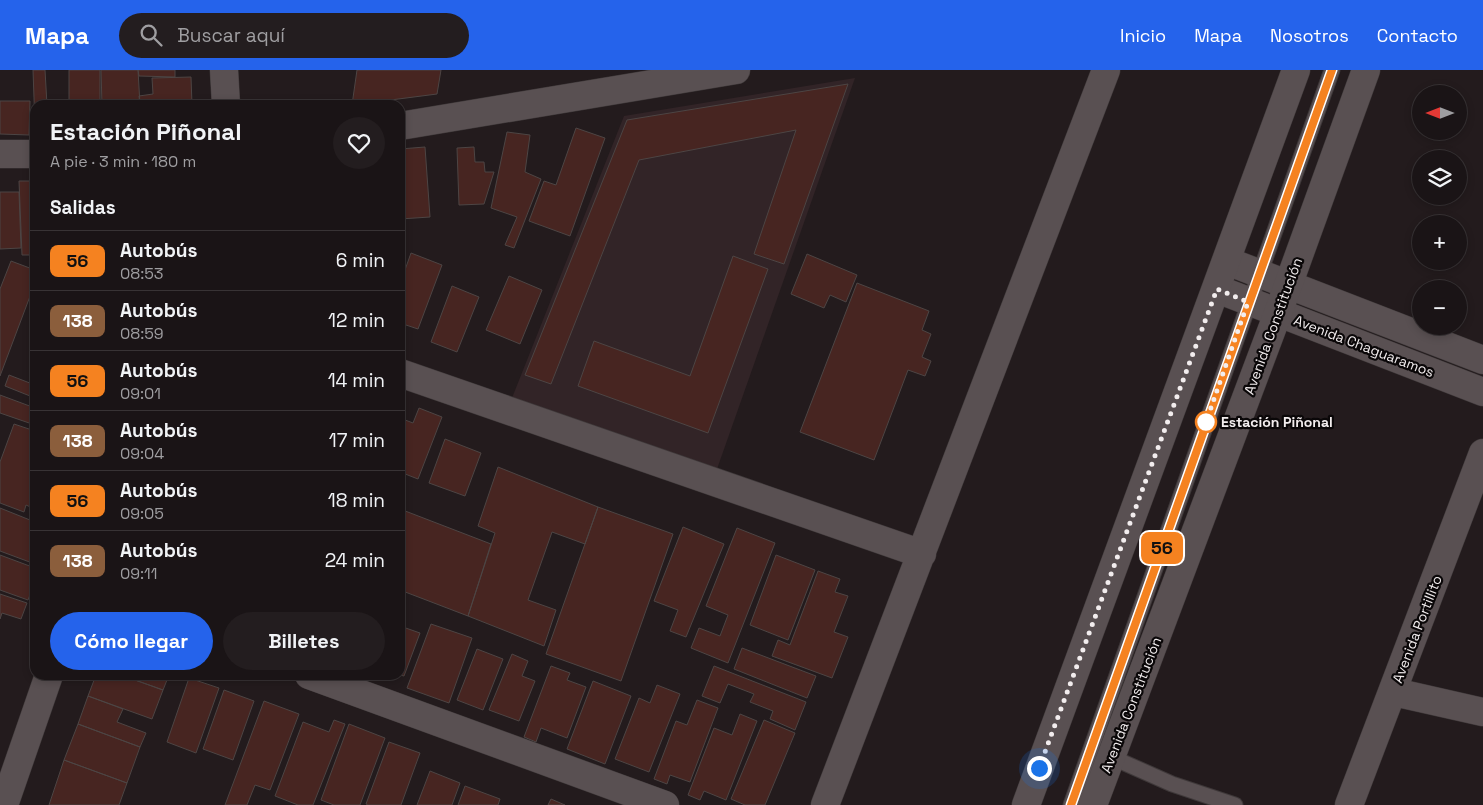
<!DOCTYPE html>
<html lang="es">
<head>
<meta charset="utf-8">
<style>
	body { margin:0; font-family:"Space Grotesk",sans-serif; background:#231d1f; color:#f1f3f6; height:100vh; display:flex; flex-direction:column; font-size:19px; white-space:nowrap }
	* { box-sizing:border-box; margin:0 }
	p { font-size:16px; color:#9f9ea1 }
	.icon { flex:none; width:28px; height:28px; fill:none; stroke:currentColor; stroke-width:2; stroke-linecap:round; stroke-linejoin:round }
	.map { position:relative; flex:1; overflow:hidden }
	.side { position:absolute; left:30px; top:30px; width:375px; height:580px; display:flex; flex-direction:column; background:#1a1416; border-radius:15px; box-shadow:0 2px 8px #0003,0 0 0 1px #383335 }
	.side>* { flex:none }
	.badge { padding:0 10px; border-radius:8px; font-size:18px; line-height:32px }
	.needle { width:32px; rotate:270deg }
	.buttons { position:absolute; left:1412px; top:15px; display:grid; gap:10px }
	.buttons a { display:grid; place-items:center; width:55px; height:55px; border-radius:50%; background:#1a1416; box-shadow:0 2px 8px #0003,0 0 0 1px #383335; font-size:25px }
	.you { position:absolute; width:25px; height:25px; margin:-12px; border:4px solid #fff; border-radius:50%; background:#1a73e8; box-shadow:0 0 0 8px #1a73e833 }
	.map>.badge { position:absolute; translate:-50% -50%; box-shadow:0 0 0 2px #fff }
	h2 { padding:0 20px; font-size:19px; line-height:45px }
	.round { display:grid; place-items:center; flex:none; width:52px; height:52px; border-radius:26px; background:#231d1f }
	.summary { display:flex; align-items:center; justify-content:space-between; height:85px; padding:0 20px }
	h1 { font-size:24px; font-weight:600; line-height:38px }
	.cta { display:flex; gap:10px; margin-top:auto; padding:10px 20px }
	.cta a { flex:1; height:58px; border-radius:30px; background:#2563eb; color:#fff; font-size:20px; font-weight:600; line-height:58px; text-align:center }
	.cta a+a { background:#231d1f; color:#f1f3f6 }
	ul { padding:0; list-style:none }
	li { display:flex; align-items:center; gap:15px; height:60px; padding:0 20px; border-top:1px solid #383335 }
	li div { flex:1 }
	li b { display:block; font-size:19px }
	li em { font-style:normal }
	li .badge { min-width:55px; font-weight:700; text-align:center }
	header { display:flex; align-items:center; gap:30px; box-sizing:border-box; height:70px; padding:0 25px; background:#2563eb; color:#fff }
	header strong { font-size:24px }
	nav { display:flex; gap:28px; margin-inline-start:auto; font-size:18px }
	.search { width:350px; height:45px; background:#231d1f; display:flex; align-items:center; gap:12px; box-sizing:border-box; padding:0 18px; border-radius:28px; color:#9f9ea1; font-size:19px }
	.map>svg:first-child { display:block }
</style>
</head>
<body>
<header>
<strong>Mapa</strong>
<div class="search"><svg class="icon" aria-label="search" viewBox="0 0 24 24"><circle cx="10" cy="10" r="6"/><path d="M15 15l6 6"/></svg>Buscar aquí</div>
<nav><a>Inicio</a><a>Mapa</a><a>Nosotros</a><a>Contacto</a></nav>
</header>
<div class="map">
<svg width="1483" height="735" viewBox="0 0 1483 735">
	<rect width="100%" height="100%" fill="#231b1d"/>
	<path fill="#322427" d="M855,8L717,399L512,328L624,46Z"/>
	<path fill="#472521" stroke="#4d4544" d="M33,0H45L47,35H35V56Z
		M69,0H100V35H69Z
		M101,0H138L140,35H102Z
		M138,0H175V7L139,6Z
		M357,0H441L437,24L352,35Z
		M191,7L192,35H140L139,26L153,24L152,8Z
		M848,14L784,194L754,184L796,60L639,90L551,314L525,305L627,50Z
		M0,31H30L29,65L0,64Z
		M576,58L605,68L570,166L529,151L544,111L556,115Z
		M507,62L530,65L525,102L541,109L514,178L505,175L517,147L491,138Z
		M425,77L430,147L400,149V79Z
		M474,77L475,92H484L485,102H494L484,134L459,135L457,78Z
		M19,111H35V185H22Z
		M0,122H19L21,178L0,179Z
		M411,183L442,195L418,259L400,253V214Z
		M807,184L857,205L846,232L830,225L824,238L791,224Z
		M733,186L768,199L708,363L578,316L594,271L690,306Z
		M11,191L35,200V213L0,306V219Z
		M509,206L542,220L520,274L486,260Z
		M857,213L929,241L922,260L931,264L922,287L931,291L925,306L908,300L874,390L800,362Z
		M452,216L479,227L457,282L431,272Z
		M9,305L35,315V328L5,316Z
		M0,325L35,338V355L0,343Z
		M419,338L442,347L418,409L400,402V348L413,353Z
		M14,354L35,361V439L26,435L24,442L0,433V392Z
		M445,369L481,383L465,426L429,413Z
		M498,397L598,437L585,474L552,462L528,530L556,540L544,576L468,546L495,463L478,456Z
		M598,437L673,464L621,611L546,584Z
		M0,438L35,452V494L0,481Z
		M400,439L491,474L468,546L400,520Z
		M683,457L724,474L686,567L670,561L678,540L654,531Z
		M737,458L775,473L728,593L691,578L699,558L720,566L728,545L706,536Z
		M0,485L35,498V512L28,530L0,520Z
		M776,485L815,500L788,570L750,555Z
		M818,501L840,509L835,522L848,526L834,562L848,567L832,608L772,586L778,570L790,575Z
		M0,524L27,533L21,549L2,543L0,549Z
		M431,554L472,568L449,633L407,618Z
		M400,556L420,563L404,606L400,605Z
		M742,578L816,606L807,628L734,599Z
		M477,579L503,589L483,640L457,630Z
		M512,584L528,591L522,606L535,611L519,651L489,640Z
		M551,596L570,603L567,610L586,617L567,668L541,658L536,672L524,667Z
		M714,596L806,632L795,660L770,649L773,641L750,632L754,624L728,614L720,633L702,626Z
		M96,605H121L163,620L152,649L88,626Z
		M121,605H169L163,620Z
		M189,608L219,618L196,683L167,672Z
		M593,611L631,626L605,694L567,679Z
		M657,615L680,624L649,702L615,689L639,628L650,633Z
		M224,620L254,631L233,690L203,679Z
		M88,626L123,639L117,652L146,663L140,677L78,654Z
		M697,630L718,638L690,712L670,705L667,714L654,709L676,651L687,655Z
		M264,631L299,644L270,720L255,715L247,735H225Z
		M740,644L757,651L726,730L704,721L700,730L688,725L714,658L732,665Z
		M334,650L345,654L313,735H298L275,726L303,652L329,662Z
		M764,650L795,663L765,735H745L731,729Z
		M78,654L140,677L127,713L64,690Z
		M349,654L385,668L360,735H334L321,730Z
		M389,672L420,683L401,735H368L366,734Z
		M64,690L127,713L119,735H49Z
		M430,701L460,713L452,735H417Z
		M465,716L500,729L498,735H458Z
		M551,729L565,735H548Z"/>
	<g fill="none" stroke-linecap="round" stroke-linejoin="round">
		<g stroke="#3f393a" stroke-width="17">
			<path id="lane" d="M1111,687L1172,714L1235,735
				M1071,735L1332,0"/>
		</g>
		<g stroke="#3f393a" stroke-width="29">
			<path id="street" d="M224,0L226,35
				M400,56L736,0
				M0,84H35
				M1227,191L1483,290
				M1217,219L1483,322
				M400,303L922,484
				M309,605L665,735
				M1394,622L1483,642
				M4,735L49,605
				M825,735L1106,0
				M1349,735L1483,383"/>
		</g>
		<g stroke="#3f393a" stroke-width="29">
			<path id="secondary" d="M1026,735L1296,0
				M1093,735L1278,243L1366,0"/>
		</g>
		<use href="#lane" stroke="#595052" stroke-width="15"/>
		<use href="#street" stroke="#595052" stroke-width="28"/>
		<use href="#secondary" stroke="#595052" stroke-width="28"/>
	</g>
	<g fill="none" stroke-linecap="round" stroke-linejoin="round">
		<g stroke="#fff" stroke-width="11">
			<path id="line" d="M1071,735L1332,0"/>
		</g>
		<use href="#line" stroke="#f58220" stroke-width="8"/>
		<path stroke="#f2edee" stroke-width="5" stroke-dasharray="0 9" d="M1039,698L1217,219L1248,232L1206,352"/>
	</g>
	<circle fill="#fff" stroke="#f58220" stroke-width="2.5" cx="1206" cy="352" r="10"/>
	<g text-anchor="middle" stroke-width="4.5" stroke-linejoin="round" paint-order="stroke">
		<g font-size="14" fill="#f2edee" stroke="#0a0708">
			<text transform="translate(1273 256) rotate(-70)" y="5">Avenida Constitución</text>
			<text transform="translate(1364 276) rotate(21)" y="5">Avenida Chaguaramos</text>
			<text transform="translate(1417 559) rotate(-69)" y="5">Avenida Portillito</text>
			<text transform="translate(1131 635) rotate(-69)" y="5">Avenida Constitución</text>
		</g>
		<g font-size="14" font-weight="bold" fill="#f2edee" stroke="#0a0708" text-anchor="start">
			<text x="1221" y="357">Estación Piñonal</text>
		</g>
	</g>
</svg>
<div class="buttons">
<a><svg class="needle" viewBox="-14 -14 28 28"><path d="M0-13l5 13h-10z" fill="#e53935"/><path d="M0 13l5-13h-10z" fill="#9f9ea1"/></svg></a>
<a><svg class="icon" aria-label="layers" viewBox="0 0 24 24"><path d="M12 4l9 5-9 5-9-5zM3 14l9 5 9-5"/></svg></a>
<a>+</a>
<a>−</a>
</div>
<div class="you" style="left:1039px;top:698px"></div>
<b class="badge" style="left:1162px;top:478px;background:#f58220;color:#111">56</b>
<section class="side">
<div class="summary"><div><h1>Estación Piñonal</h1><p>A pie · 3 min · 180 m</p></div><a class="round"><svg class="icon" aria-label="heart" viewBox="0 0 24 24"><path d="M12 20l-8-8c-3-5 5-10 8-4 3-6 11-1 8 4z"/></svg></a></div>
<h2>Salidas</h2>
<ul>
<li><span class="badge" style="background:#f58220;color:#111">56</span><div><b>Autobús</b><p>08:53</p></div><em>6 min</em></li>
<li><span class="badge" style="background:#8b5e3c;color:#fff">138</span><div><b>Autobús</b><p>08:59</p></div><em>12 min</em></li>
<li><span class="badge" style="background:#f58220;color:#111">56</span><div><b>Autobús</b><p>09:01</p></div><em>14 min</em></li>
<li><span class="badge" style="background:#8b5e3c;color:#fff">138</span><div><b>Autobús</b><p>09:04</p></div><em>17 min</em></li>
<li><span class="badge" style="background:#f58220;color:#111">56</span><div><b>Autobús</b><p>09:05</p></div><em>18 min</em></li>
<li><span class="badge" style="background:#8b5e3c;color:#fff">138</span><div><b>Autobús</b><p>09:11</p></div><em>24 min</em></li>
</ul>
<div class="cta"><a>Cómo llegar</a><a>Billetes</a></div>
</section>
</div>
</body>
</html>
